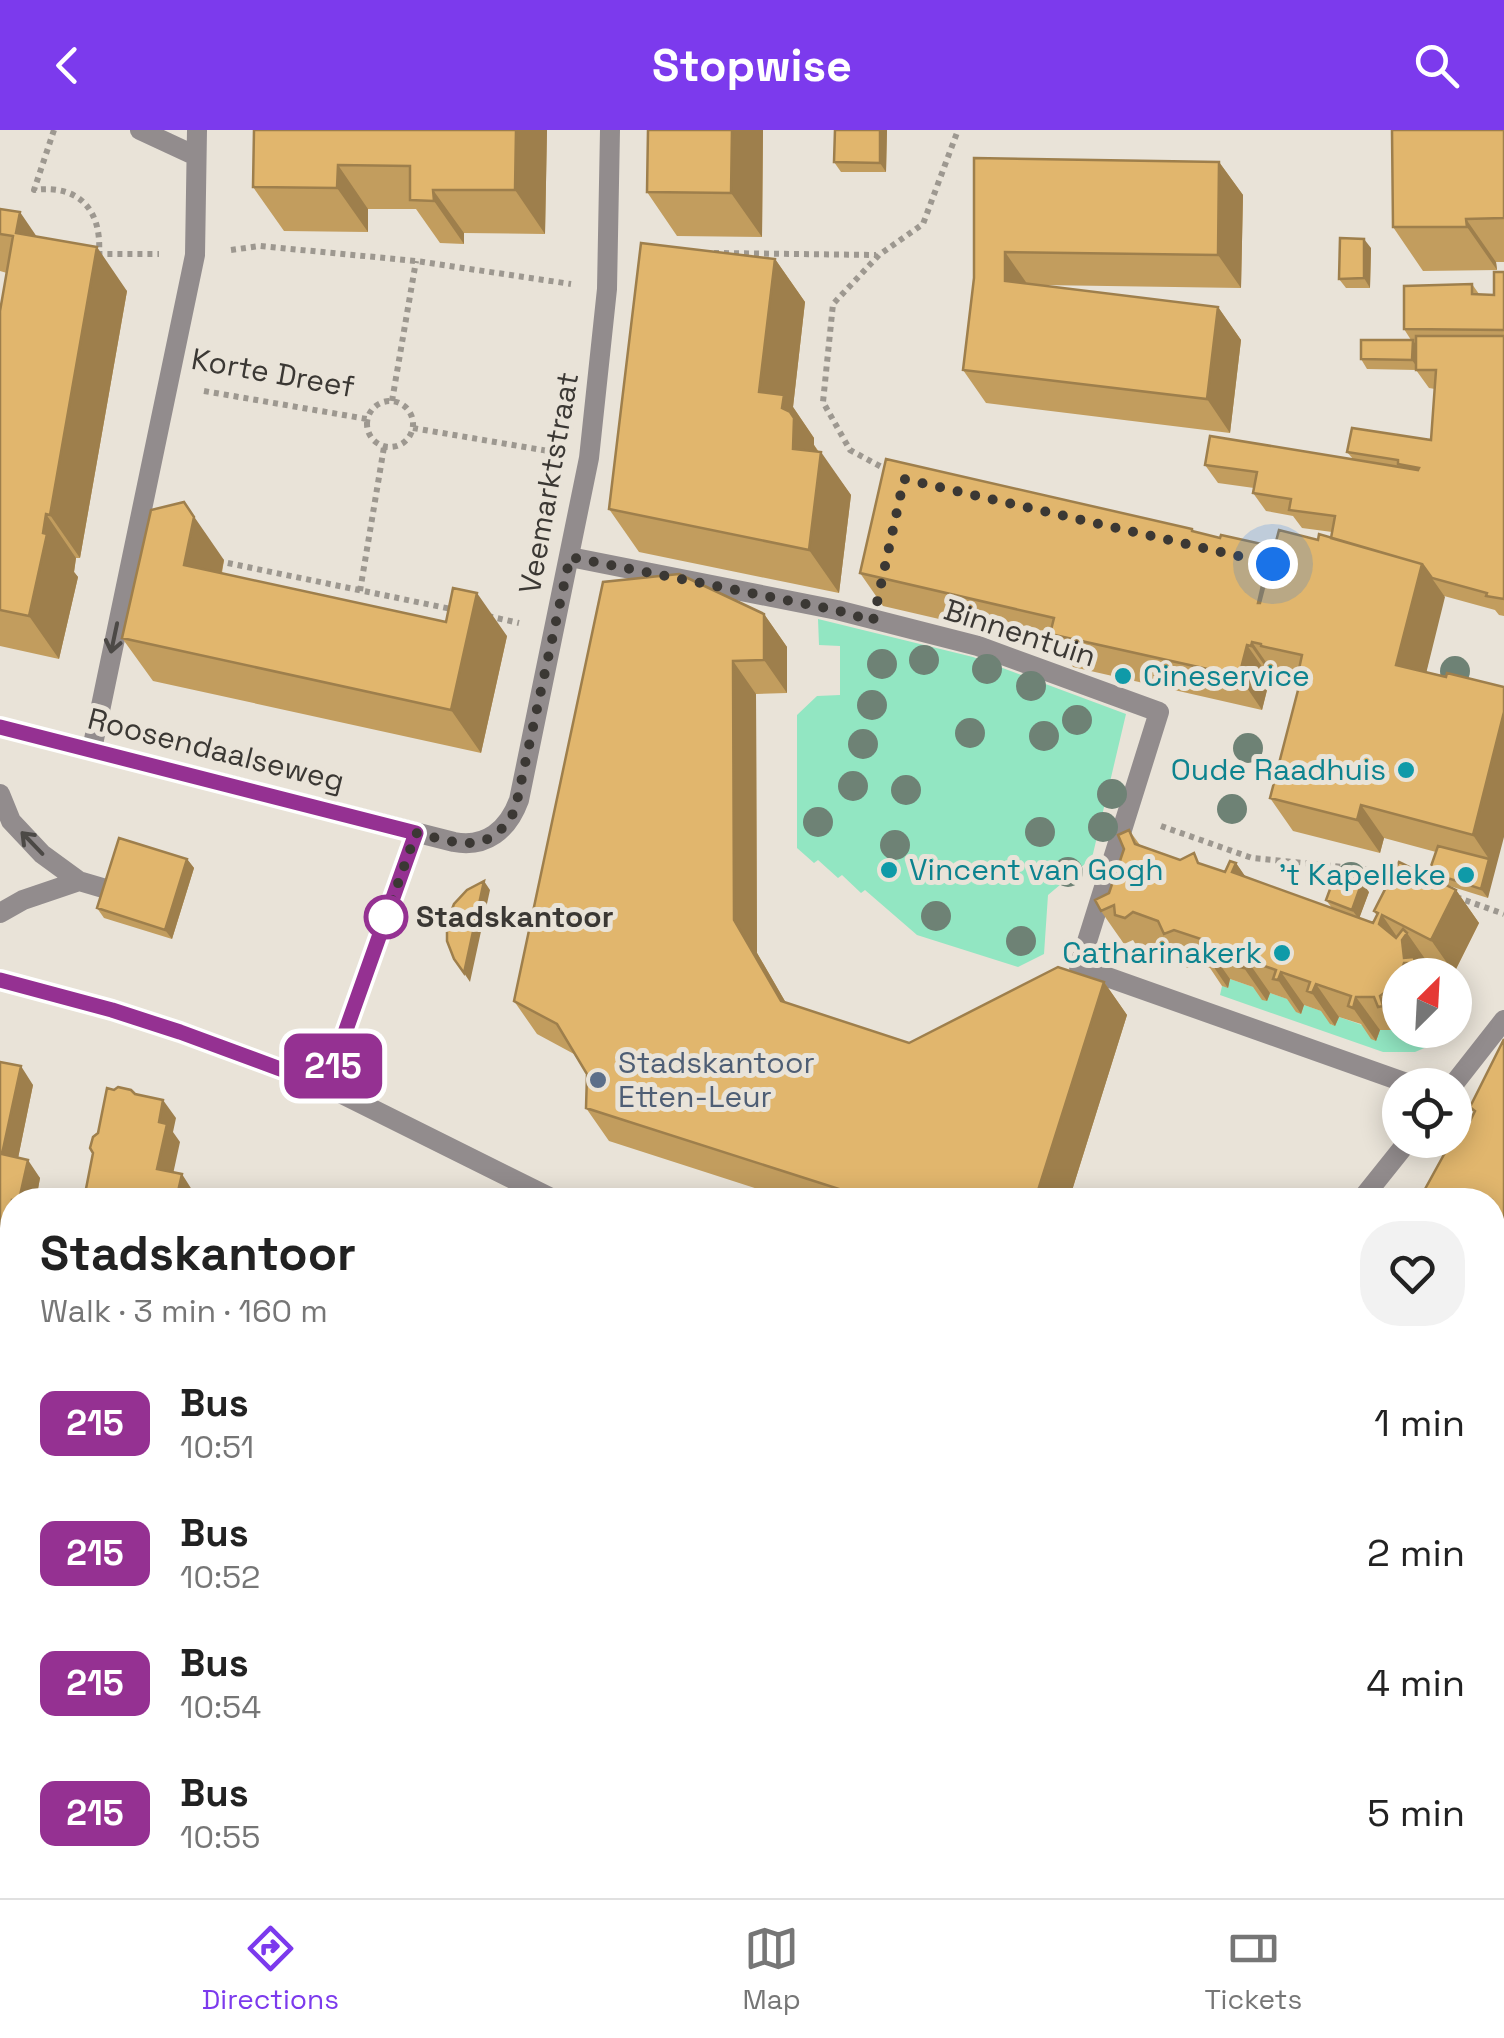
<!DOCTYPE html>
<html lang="en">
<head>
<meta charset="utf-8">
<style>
	body { margin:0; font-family:"Space Grotesk",sans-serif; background:#f2f2f2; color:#222; height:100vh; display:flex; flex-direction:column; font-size:38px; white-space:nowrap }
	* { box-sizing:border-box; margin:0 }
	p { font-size:32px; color:#767676 }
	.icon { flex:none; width:55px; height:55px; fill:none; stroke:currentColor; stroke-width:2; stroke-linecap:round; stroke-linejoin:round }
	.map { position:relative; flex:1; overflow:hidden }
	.sheet { position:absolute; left:0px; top:1058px; width:1505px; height:712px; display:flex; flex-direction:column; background:#fff; border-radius:40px 40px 0 0; box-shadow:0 5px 25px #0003 }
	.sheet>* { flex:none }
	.badge { padding:0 20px; border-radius:15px; font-size:35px; line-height:65px }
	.needle { width:65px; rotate:24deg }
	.controls { position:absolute; left:1382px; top:828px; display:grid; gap:20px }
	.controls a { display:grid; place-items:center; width:90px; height:90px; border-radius:50%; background:#fff; box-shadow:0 5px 25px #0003; font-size:50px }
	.you { position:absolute; width:50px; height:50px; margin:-25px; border:8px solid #fff; border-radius:50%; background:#1a73e8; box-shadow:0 0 0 15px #1a73e833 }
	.map>.badge { position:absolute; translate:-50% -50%; box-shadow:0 0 0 5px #fff }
	.round { display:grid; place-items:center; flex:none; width:105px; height:105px; border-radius:40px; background:#f2f2f2 }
	.head { display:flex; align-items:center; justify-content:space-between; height:170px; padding:0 40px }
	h1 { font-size:48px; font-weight:700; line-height:75px }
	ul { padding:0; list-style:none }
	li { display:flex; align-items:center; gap:30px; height:130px; padding:0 40px }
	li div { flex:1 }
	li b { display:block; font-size:38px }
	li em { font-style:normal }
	li .badge { min-width:110px; font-weight:700; text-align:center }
	header { display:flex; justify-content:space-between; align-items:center; height:130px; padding:0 40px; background:#7c3aed; color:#fff; font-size:45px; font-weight:700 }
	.tab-bar { display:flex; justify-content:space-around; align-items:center; height:140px; border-top:2px solid #e0e0e0; background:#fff; font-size:28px; color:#767676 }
	.tab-bar a { display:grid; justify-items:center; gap:5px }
	.tab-bar .on { color:#7c3aed }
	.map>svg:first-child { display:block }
</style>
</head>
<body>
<header><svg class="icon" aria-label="back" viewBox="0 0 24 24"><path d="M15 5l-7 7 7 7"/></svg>Stopwise<svg class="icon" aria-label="search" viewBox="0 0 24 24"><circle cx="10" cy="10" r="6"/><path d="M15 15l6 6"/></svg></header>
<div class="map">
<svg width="1504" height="1768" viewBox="0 0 1504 1768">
	<rect width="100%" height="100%" fill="#e9e3d8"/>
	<path fill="#92e6c2" d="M818,489L973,527L1126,584L1092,728L1048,765L1044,824L1018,837L917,805L865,760L861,763L842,745L838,748L818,730L814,733L797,718V585L817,566L840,565V516L819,515Z
		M1230,849L1299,873L1297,882L1301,883L1304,875L1333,885L1331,895H1335L1339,887L1374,899L1375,911L1380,900H1448L1429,916L1415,922H1383L1220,865L1222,856L1228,857Z"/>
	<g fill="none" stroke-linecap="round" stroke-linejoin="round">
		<path stroke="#9d9890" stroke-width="6" stroke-dasharray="5 5" stroke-linecap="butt" d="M54,0L34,60C79,54 102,80 99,124H159
			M231,120L260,116L416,131L571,154
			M714,123L876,125
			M204,261L367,289
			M367 294a23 23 0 1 1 46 0a23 23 0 1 1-46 0Z
			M392,271L416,131
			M413,298L554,322
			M889,341L850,320L823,272L833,174L879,125L923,94L958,0
			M218,431L456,480
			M360,461L384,317
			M488,486L519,493
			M1161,696L1252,728L1384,741L1397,746
			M1456,767L1504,784
			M0,1656L12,1657"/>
		<path stroke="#928c8d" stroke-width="20" d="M0,664L11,691L42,724L79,751L130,766
			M0,783L23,770L79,751"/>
		<path stroke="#928c8d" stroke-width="20" d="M140,0L196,26
			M570,427L837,480L978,516L1159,582L1079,837L1412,955
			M0,597L454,712C486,718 508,700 519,670L589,328L607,159L610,0
			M92,619L195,125L197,0
			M0,850L112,880L180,902L326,956L555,1070
			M1453,955L1504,890
			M326,956L416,703
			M1361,1070L1409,1010
			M0,1600L12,1601
			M1492,1748L1503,1725
			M781,1758L804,1768
			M69,1768L70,1758
			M907,1768L911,1758"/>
	</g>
	<g fill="#6e8275">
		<circle cx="924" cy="530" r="15"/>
		<circle cx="882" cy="534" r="15"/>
		<circle cx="987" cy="539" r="15"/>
		<circle cx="1455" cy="541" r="15"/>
		<circle cx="1031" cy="556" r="15"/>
		<circle cx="872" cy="575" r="15"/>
		<circle cx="1077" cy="590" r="15"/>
		<circle cx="970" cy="603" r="15"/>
		<circle cx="1044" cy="606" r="15"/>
		<circle cx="863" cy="614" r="15"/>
		<circle cx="1248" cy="618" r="15"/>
		<circle cx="853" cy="656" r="15"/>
		<circle cx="906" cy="660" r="15"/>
		<circle cx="1112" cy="664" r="15"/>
		<circle cx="1232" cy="679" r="15"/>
		<circle cx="818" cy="692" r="15"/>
		<circle cx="1103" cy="697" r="15"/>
		<circle cx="1040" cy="702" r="15"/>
		<circle cx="895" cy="715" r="15"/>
		<circle cx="1068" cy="742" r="15"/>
		<circle cx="1351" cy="747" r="15"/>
		<circle cx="936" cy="786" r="15"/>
		<circle cx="1021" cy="811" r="15"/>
	</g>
	<path fill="#c29d5e" d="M254,0H547L545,104L464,103V114L440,113L416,79H368V102L284,101L253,57Z
		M648,0H763L762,107L677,106L647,62Z
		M835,0H887L886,42H841L834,32Z
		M1504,0V132H1496L1497,140L1423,141L1393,97Z
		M974,28L1219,32L1243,65L1241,158L1041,155L1218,177L1241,210L1230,303L986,273L963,240L974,148Z
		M0,79L37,107L127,161L80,428H76L74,442L78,447L59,529L0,516V181L7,143L0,141Z
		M1371,118L1370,158H1346L1339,149Z
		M775,129L805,172L793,277L814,308V315L851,365L839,463L639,422L609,379Z
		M1504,142V486L1499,485L1495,480L1444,466L1426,542L1504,557L1488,768L1440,753L1456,760L1479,793L1454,843L1425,828L1430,836L1425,843L1427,845H1400V900L1406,909L1401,910L1394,900H1380L1376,911L1371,909L1361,894L1339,887L1335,896L1330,894L1321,881L1304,875L1301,884L1296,882L1287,869L1270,863L1267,871L1262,870L1253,857L1230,849L1228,858L1222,856L1210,838L1197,833L1187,838L1177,823L1156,815L1148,821L1138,818L1133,810L1124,814L1101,781L1109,763L1129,700L1140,715L1180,730L1201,734L1225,742L1236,733L1245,747L1332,778L1326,770L1369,762L1359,788L1373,793L1377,786L1374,781L1435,750L1429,742L1436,722L1384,708L1380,723L1293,701L1270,668L1300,553L1284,549L1282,547L1275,545L1274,549L1270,548L1262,580L1073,537L1060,517L883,476L860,443L1192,399L1195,402L1220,408L1271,416L1274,420L1331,408L1332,402L1302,398L1293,386L1266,381L1253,363L1254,358L1218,353L1205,335L1353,329L1347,322L1431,310L1435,259L1429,258L1416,240L1367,239L1361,229L1411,210L1404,199L1472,154L1479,164L1494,165Z
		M224,430L222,443L507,506L481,623L153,551L122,508Z
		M764,484L787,517V563L756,564L757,823L786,873L909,913L1104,852L1127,885L1069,1070H792L609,1011L586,978L587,944L574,924L537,904L514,871Z
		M187,729L194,738L172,809L104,788L97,778Z
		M1504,909V1653L1492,1650V1070L1466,999L1474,983L1470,977Z
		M0,932L33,955L18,1028L40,1048L36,1070H12V1139L0,1137Z
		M0,1343L12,1345V1369L0,1367Z
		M535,1758H608L603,1768H558Z
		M324,1764L389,1768H326Z"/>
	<path fill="#9e7f4c" d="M516,0H547L545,104L515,60Z
		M732,0H763L762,107L731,63Z
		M880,0H887L886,42L880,33Z
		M1219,32L1243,65L1241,158L1218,125Z
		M338,35L368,79V102L337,58Z
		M433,60L464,103V114L434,71Z
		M20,82L50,126L16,103Z
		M1466,89L1496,132L1497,140L1467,97Z
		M1364,109L1371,118L1370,158L1364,148Z
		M97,117L127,161L80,428L50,385Z
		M1005,122L1028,155L1005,151Z
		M775,129L805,172L793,277L814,308V315L820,325L821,322L851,365L839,463L809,420L793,319L759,262Z
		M1218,177L1241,210L1230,303L1207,269Z
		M1413,210L1419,220V240L1412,230Z
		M184,372L224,430L214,478L184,435Z
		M46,384L76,428L74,442L78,447L59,529L29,486Z
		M1271,416L1294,449L1281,506L1258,473Z
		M1422,434L1445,467L1420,568L1396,535Z
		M477,463L507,506L481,623L451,580Z
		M764,484L787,517V563L764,530Z
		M1252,512L1275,545L1274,549L1251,516Z
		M1247,515L1270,548L1262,580L1239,546Z
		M733,531L756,564L757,823L804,904L781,871L734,790Z
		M1504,582V707L1488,768L1481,759L1489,729L1473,705Z
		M1361,675L1384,708L1380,723L1357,690Z
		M187,729L194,738L172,809L165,800Z
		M1236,733L1259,766L1232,742Z
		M484,751L490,760L470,852L464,843Z
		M1362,752L1369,762L1359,789L1352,780Z
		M1456,760L1479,793L1454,843L1431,810Z
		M1382,785L1402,814V810L1407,803L1430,836L1425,843L1427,845H1423L1415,833H1408L1379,794Z
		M1207,816L1230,849L1228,858L1205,824Z
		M1247,830L1270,863L1267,871L1244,838Z
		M1404,833L1412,845H1400V854L1398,851Z
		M1281,842L1304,875L1301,884L1278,850Z
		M1104,852L1127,885L1069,1070H1035Z
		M1316,854L1339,887L1335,896L1312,863Z
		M1380,866L1400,895V900H1403L1406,909L1383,876Z
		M1356,867L1380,900L1376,911L1353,878Z
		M21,936L33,955L15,1043L2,1024Z
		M163,970L176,988L173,1002L180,1012L170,1058L157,1039L159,992Z
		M28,1030L40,1048L36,1070H19Z
		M182,1044L194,1063L193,1070H176Z
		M12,1102V1129L8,1123Z
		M1500,1617L1504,1623V1635L1497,1625Z
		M250,1758H264V1768H250Z
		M376,1758H390L389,1768H375Z
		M578,1758H608L603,1768H586Z
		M1386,1758H1425L1420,1768H1381Z"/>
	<path fill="#e1b66d" stroke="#9e7f4c" stroke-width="2.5" d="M254,0H516L515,60H433L434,71L410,70V36L338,35L337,58L253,57Z
		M648,0H732L731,63L647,62Z
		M835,0H880V33L834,32Z
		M1392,0H1504V88L1466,89L1467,97H1393Z
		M974,28L1219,32L1218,125L1005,122V151L1218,177L1207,269L963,240L974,148Z
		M0,79L20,82L16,103L97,117L50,385L46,384L43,403L47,404L29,486L0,480V181L13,106L0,104Z
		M1340,108L1364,109V148L1339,149Z
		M641,113L775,129L759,262L784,265L782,278L790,282L794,288L793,319L821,322L809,420L609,379Z
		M1494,142H1504V200L1404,199V156L1472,154V164L1494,165Z
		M1416,206H1504V469L1486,466L1487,463L1432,448L1422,434L1331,408L1335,386L1289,380L1291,369L1253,363L1257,342L1205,335L1210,306L1418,340L1419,338L1398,334V330L1347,322L1352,298L1431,310L1436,240H1416Z
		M1361,210H1413L1412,230L1361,229Z
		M886,329L1192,399V401L1220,408L1221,405L1271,416L1258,473H1260L1279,400L1318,410L1319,404L1422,434L1396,535L1446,547L1447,543L1504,557V582L1473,705L1361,675L1357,690L1270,668L1303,541L1299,539L1302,525L1261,516V514L1252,512L1251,516L1247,515L1239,546L1050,504L1054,488L860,443Z
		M184,372L194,387L184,435L446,492L453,458L477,463L451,580L122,508L151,380Z
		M679,444L764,484V530L733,531L734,790L781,871L909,913L1058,837L1104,852L1035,1070H863L861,1066L586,978L587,944L557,894L514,871L603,452Z
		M1129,700L1135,714L1180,730L1194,723L1198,733L1225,742L1230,731L1236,733L1232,742L1373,793L1378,783L1374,781L1399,732L1456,760L1431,810L1382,785L1379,794L1396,808L1403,799L1407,803L1402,810L1404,828L1414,827L1415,833H1404L1398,851L1400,852V859L1395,855L1380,866L1383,876L1378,877L1374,867H1356L1353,878L1348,876L1351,866L1316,854L1312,863L1307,861L1310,852L1281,842L1278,850L1273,849L1276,840L1247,830L1244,838L1239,837L1242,828L1207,816L1205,824L1199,823L1204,810L1174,800L1164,804L1158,791L1133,782L1125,788L1115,785L1114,775L1101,781L1095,770L1109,763L1124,719L1118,705Z
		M119,708L187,729L165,800L97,778Z
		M1438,716L1489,729L1481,759L1429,742Z
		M1336,743L1362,752L1352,780L1326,770Z
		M484,751L464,843L454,829L447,811V792L454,774L467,760Z
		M1504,909V1619L1500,1617L1497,1625L1492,1623V1070H1419L1452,1010H1455V1005L1461,995L1466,999L1475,981L1470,977Z
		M0,932L21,936L2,1024L28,1030L19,1070H12V1102L8,1123L0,1121Z
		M118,957L131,960L135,964L163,970L159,992L167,994L157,1039L182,1044L176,1070L84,1069L93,1023L90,1018L93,1007L98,1003L107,958L114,960Z
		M222,1062L242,1070H219Z
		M0,1343L12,1345V1361L0,1359Z
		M1492,1755L1504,1760V1768H1389L1394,1758H1492Z
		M145,1758H250V1768H145Z
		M324,1758H376L375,1768H349V1766L324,1764Z
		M637,1758H748L768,1765V1768H634Z
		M917,1758H1386L1381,1768H913Z"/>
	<defs><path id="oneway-shaft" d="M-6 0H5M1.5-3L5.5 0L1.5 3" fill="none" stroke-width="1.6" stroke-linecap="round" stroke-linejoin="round" transform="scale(2.5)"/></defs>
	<g stroke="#4c4946">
		<use href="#oneway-shaft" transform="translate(114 508) rotate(102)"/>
		<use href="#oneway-shaft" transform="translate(32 713) rotate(-134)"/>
	</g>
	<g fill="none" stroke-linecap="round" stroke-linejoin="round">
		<g stroke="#fff" stroke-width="22">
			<path id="line" d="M0,597L416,703L326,956L180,902L112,880L0,850"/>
		</g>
		<use href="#line" stroke="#953192" stroke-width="15"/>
		<path stroke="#3b3834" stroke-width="10" stroke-dasharray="0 18" d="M386,787L416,703C459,713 489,727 515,680L570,427L836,480L873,491L904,349L1273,434"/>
	</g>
	<g fill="#0f9aa8" stroke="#e9e3d8" stroke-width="4">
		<circle cx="1123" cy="546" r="10"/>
		<circle cx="1406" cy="640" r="10"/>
		<circle cx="889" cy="740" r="10"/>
		<circle cx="1466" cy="745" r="10"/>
		<circle cx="1282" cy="823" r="10"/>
	</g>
	<circle fill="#fff" stroke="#953192" stroke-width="5" cx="386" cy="787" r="20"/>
	<circle fill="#5c6f8a" stroke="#e9e3d8" stroke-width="4" cx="598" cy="950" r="10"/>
	<g text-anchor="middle" stroke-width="10" stroke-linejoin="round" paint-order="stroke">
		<g font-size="30" fill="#3b3834" stroke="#e9e3d8">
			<text transform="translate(273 243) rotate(10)" y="10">Korte Dreef</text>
			<text transform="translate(549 353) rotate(-80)" y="10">Veemarktstraat</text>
			<text transform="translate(1020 503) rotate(18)" y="10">Binnentuin</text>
			<text transform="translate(216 620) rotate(14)" y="10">Roosendaalseweg</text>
		</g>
		<g font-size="30" fill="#0d838f" stroke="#e9e3d8" text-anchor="end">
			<text x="1143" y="556" text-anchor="start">Cineservice</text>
			<text x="1386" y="650">Oude Raadhuis</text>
			<text x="909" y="750" text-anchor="start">Vincent van Gogh</text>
			<text x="1446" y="755">'t Kapelleke</text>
			<text x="1262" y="833">Catharinakerk</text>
		</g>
		<g font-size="30" font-weight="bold" fill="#3b3834" stroke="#e9e3d8" text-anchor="start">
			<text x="416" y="797">Stadskantoor</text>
		</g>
		<g font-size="30" fill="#4e5e75" stroke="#e9e3d8" text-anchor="start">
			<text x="618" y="943">Stadskantoor<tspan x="618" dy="34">Etten-Leur</tspan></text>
		</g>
	</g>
</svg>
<div class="controls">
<a><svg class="needle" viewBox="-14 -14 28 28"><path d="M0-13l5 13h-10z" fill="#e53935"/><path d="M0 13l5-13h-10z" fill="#767676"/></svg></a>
<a><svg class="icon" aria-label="locate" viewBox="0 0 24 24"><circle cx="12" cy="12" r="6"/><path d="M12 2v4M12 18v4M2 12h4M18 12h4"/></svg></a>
</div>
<div class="you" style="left:1273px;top:434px"></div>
<b class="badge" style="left:333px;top:936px;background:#953192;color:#fff">215</b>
<section class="sheet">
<div class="head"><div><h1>Stadskantoor</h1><p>Walk · 3 min · 160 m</p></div><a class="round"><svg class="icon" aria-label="heart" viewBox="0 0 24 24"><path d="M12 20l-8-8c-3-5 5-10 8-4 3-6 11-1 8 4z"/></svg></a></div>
<ul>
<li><span class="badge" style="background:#953192;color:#fff">215</span><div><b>Bus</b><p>10:51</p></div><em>1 min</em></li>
<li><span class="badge" style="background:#953192;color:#fff">215</span><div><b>Bus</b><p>10:52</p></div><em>2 min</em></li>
<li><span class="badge" style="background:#953192;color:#fff">215</span><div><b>Bus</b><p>10:54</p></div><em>4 min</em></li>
<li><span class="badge" style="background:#953192;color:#fff">215</span><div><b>Bus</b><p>10:55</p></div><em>5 min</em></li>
</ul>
</section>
</div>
<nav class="tab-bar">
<a class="on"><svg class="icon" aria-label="directions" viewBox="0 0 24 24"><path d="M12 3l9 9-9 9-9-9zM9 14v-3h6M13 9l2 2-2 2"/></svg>Directions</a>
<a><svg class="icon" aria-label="map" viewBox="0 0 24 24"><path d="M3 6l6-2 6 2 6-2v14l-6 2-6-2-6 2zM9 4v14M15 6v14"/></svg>Map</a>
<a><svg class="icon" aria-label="tickets" viewBox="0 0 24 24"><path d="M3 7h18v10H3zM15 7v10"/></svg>Tickets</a>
</nav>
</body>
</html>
